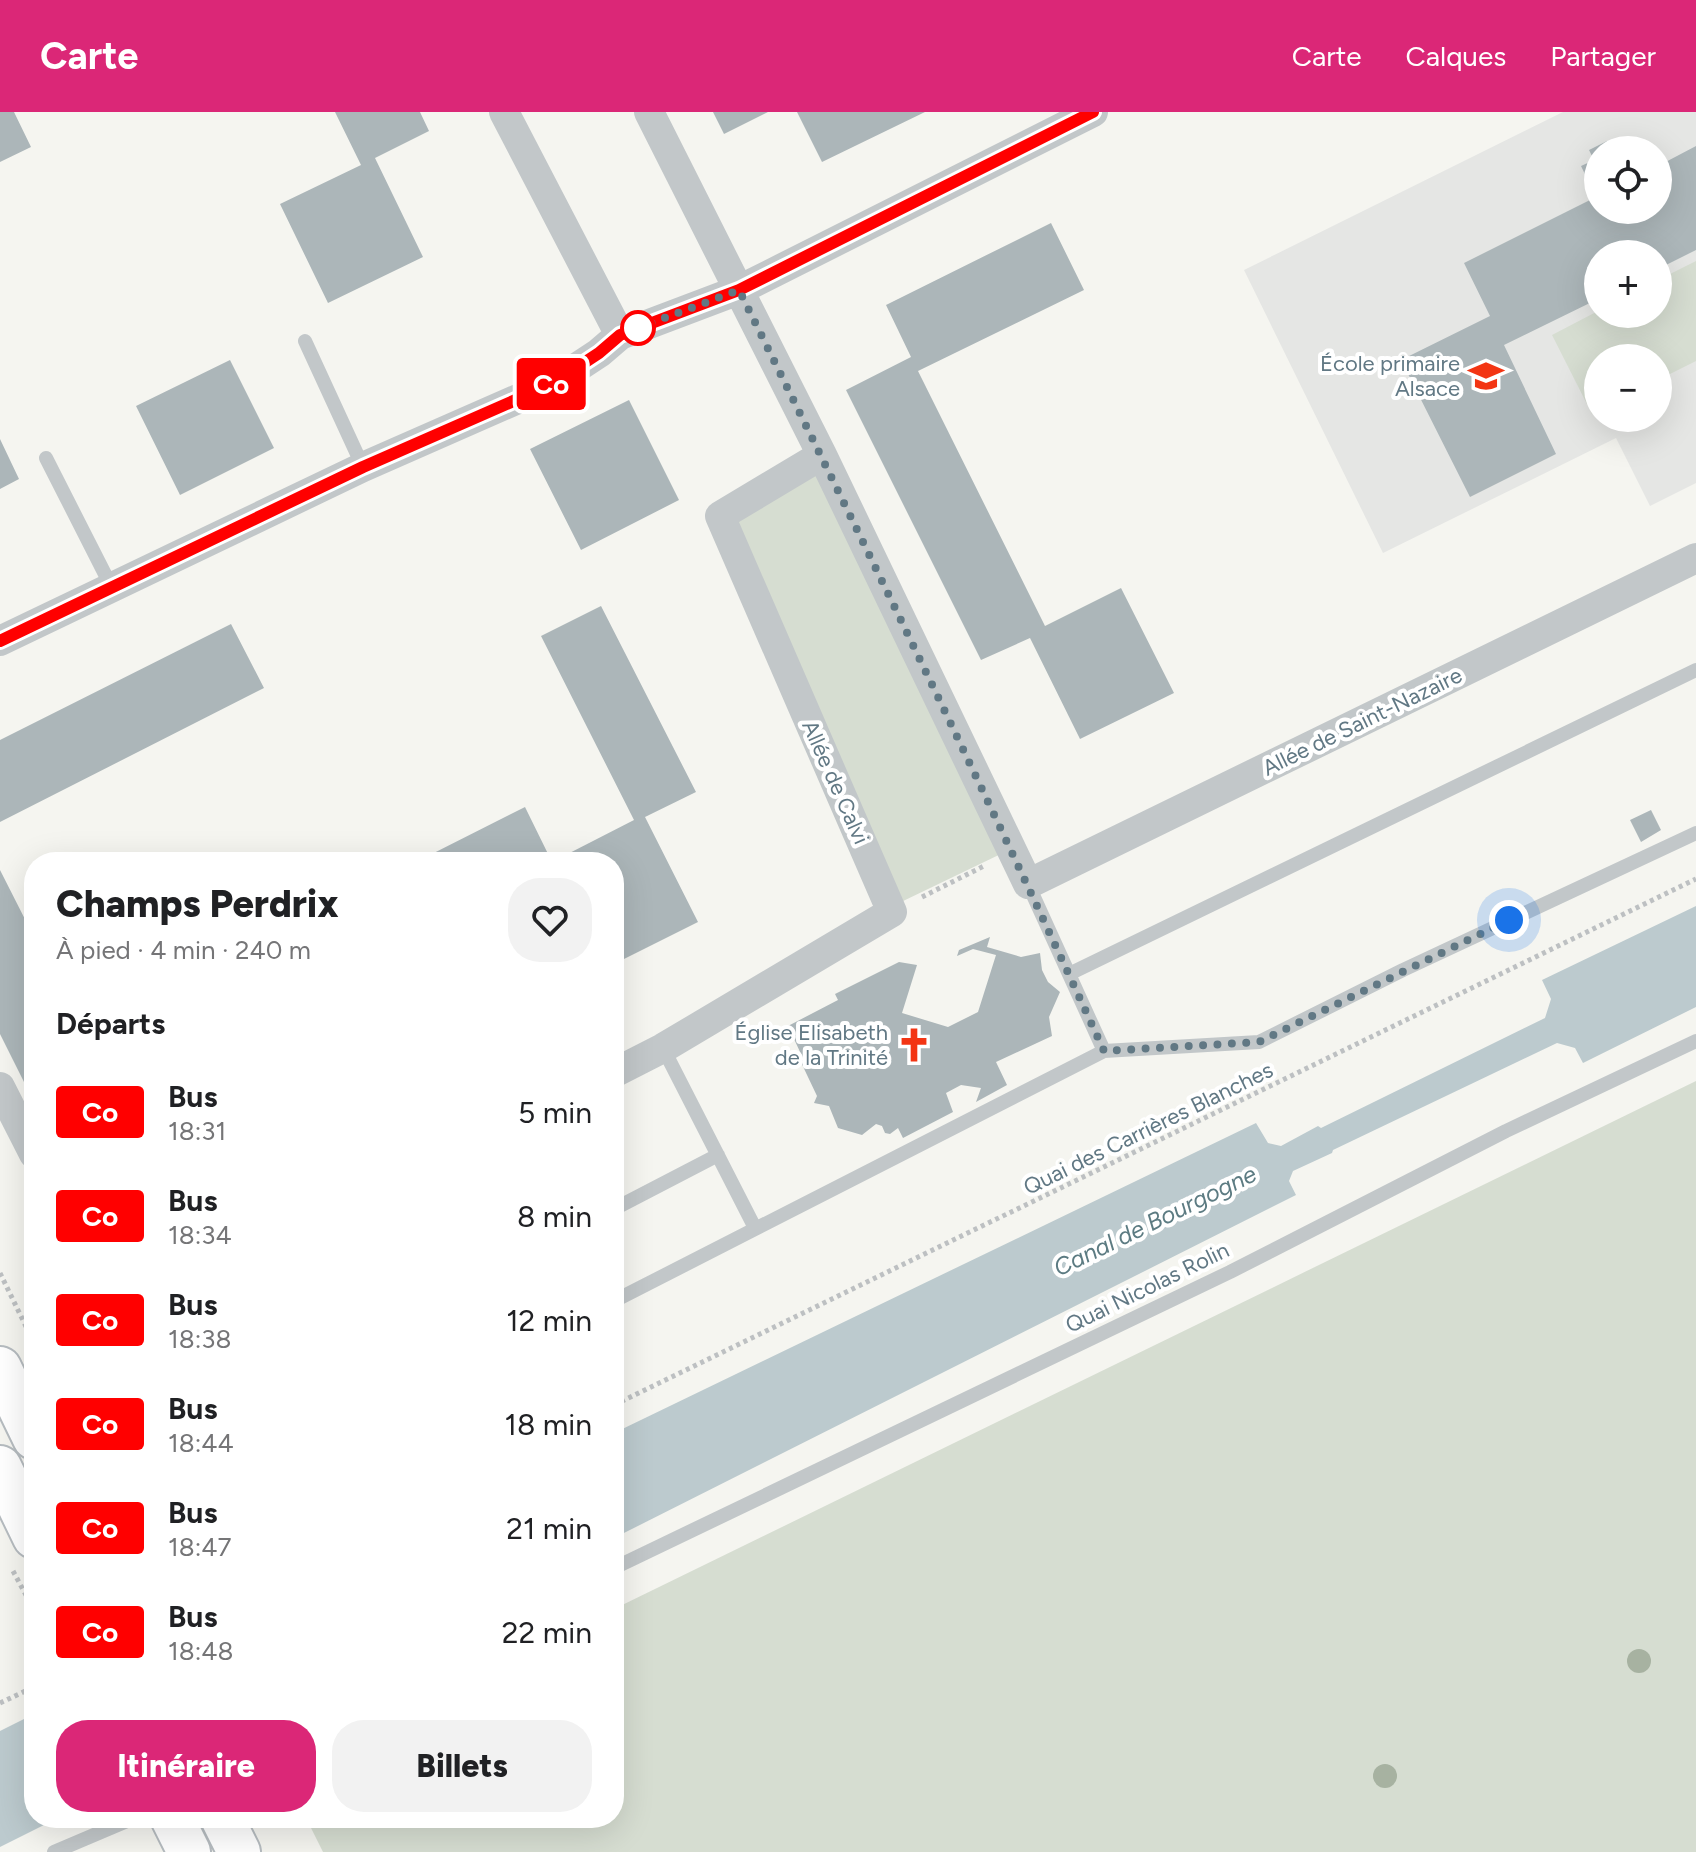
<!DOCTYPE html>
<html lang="fr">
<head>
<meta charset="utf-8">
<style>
	body { margin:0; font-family:Figtree,sans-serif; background:#f2f2f2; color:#202124; height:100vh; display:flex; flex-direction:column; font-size:30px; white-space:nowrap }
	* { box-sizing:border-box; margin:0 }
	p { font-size:26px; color:#757577 }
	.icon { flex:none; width:44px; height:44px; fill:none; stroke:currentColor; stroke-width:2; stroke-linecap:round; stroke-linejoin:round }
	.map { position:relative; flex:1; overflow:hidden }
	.panel { position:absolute; left:24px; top:740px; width:600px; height:976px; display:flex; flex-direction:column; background:#fff; border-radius:32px; box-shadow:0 8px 32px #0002 }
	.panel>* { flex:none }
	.badge { padding:0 16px; border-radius:6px; font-size:28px; line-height:52px }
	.tools { position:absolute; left:1584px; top:24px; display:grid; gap:16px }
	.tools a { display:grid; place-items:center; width:88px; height:88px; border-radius:50%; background:#fff; box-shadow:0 8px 32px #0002; font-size:40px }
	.you { position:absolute; width:40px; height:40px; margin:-20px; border:6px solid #fff; border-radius:50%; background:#1a73e8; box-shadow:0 0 0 12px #1a73e833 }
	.map>.badge { position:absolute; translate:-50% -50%; box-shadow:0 0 0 4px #fff }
	h2 { padding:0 32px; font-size:30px; line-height:72px }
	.round { display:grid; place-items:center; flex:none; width:84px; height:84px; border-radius:32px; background:#f2f2f2 }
	.summary { display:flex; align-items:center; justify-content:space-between; height:136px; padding:0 32px }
	h1 { font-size:38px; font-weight:800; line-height:60px }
	.cta { display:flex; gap:16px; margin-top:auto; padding:16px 32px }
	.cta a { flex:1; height:92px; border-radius:32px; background:#db2777; color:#fff; font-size:32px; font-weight:800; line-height:92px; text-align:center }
	.cta a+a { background:#f2f2f2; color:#202124 }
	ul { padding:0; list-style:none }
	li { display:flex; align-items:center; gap:24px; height:104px; padding:0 32px }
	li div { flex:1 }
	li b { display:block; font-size:30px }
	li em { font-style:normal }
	li .badge { min-width:88px; font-weight:700; text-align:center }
	header { display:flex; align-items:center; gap:48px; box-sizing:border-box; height:112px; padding:0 40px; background:#db2777; color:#fff }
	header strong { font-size:38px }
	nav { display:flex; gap:44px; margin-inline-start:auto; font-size:28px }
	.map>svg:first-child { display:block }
</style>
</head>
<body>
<header>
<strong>Carte</strong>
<nav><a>Carte</a><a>Calques</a><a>Partager</a></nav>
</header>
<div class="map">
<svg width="1696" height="1740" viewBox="0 0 1696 1740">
	<rect width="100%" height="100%" fill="#f5f5f0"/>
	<path fill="#e5e6e4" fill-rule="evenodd" d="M1563,0H1696V371L1650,394L1616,326L1383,441L1244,158ZM1598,38H1658V98H1598ZM1598,142H1658V202H1598ZM1598,246H1658V306H1598Z"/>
	<path fill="#d6ddd1" d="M1696,149V249L1658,268V246H1598V299L1592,302L1552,223L1598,199V202H1658V168Z
		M819,353L1007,739L899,791L736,407Z
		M1696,969V1740H323L306,1706H614V1497Z"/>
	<path fill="#bccace" d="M1696,794V895L1583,951L1575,936L1557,931L1333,1038L1332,1041L1293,1059L1289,1069L1296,1083L614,1426V1321L1256,1011L1268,1031L1281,1034L1318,1014L1321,1016L1545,906L1551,887L1542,868Z
		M34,1602V1706H58L0,1735V1619Z"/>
	<path fill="#acb6b9" d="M0,0H14L31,35L0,50Z
		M335,0H420L429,19L375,46L423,145L328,191L280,92L361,53Z
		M713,0H768L724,22Z
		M797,0H925L822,50Z
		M1607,29L1612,38H1598V98H1658V54L1696,34V138L1658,157V142H1598V187L1504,233L1556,342L1470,385L1401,248L1490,204L1464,151L1596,85L1581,54L1594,48L1589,38Z
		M1051,111L1084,178L918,259L1045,514L1121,476L1174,581L1080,627L1030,526L981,548L846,278L911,245L886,193Z
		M230,248L274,336L180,383L136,294Z
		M629,288L679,388L581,438L530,337Z
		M0,327L19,367L0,377Z
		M601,494L696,680L645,705L698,810L614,852V750H416L525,695L552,750L634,708L541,524Z
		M231,512L264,576L0,710V628Z
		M1651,698L1661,718L1641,730L1630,708Z
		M0,758L34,825V990L0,922Z
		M990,825L987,835L1021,845L1040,841L1042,858L1048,870L1060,880L1049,905L1052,924L996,950L1007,973L976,990L981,976L961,973L946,981L953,1000L903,1026L898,1016L890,1022L885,1021L882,1014L876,1012L862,1023L838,1016L829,994L814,991L817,984L798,944L801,942L788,914L838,888L835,882L899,850L917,853L902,901L948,915L978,900L996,843L973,837L957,844L959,838Z"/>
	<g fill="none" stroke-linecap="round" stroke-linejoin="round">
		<g stroke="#b6bcc0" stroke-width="46">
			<path id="secondary" d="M0,1256L34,1326
				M0,1355L34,1425
				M172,1706L189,1740
				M222,1706L239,1740"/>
		</g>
		<path stroke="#bdc0c2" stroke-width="5" stroke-dasharray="4 4" stroke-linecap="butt" d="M922,785L984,754
			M0,1161L34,1231
			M614,1293L1696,767
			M13,1459L34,1498
			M0,1591L34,1575"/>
		<path stroke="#c2c7c9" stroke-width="14" d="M305,229L363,355
			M46,346L111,474
			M1028,772L1104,939
			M1069,862L1696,558
			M663,936L755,1116
			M614,1097L718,1043
			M614,1189L1104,939L1259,930L1403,858L1696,721
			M614,1456L1230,1160L1506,1019L1696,929
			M54,1740L134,1706"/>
		<path stroke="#c2c7c9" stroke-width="30" d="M504,0L620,223
			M649,0L822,343L1028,772L1696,446
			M0,529L363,355L552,272L599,241L620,223L739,178L1093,0
			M614,961L663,936L892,800L720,404L822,343
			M0,975L34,1042"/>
		<use href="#secondary" stroke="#fff" stroke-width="42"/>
	</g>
	<g fill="#a7b2a1">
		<circle cx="1639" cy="1549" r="12"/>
		<circle cx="1385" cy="1664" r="12"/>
	</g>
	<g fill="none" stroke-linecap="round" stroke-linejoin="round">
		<g stroke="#fff" stroke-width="18">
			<path id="line" d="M0,529L363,355L552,272L599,241L620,223L739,178L1093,0"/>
		</g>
		<use href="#line" stroke="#f00" stroke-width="12"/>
		<path stroke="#617884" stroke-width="8" stroke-dasharray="0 14.4" d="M638,216L739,178C864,430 987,683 1104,939L1259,930L1509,808"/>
	</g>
	<defs>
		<g id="school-bare" transform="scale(2.76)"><path d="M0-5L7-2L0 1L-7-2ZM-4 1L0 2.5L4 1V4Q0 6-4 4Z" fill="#f33513" stroke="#fff" stroke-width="2.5" paint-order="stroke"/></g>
		<g id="church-bare" transform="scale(2.76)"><path d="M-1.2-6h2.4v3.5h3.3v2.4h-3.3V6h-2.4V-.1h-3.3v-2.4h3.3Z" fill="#f33513" stroke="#fff" stroke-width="2.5" paint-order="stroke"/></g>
	</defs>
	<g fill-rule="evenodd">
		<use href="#school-bare" x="1486" y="264"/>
		<use href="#church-bare" x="914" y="933"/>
	</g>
	<circle fill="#fff" stroke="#f00" stroke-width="4" cx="638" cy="216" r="16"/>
	<g text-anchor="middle" stroke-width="8" stroke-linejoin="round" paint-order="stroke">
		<g font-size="22" fill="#617884" stroke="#fff" text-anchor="end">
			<text x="1460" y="259">École primaire<tspan x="1460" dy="25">Alsace</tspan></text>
			<text x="888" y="928">Église Elisabeth<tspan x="888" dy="25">de la Trinité</tspan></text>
		</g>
		<g font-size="22" fill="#617884" stroke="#fff">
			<text transform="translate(1362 609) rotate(-26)" y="8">Allée de Saint-Nazaire</text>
			<text transform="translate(836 670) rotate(66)" y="8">Allée de Calvi</text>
			<text transform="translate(1148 1016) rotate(-26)" y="8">Quai des Carrières Blanches</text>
			<text transform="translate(1147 1175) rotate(-26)" y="8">Quai Nicolas Rolin</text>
		</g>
		<g font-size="24" font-style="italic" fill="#5c7b82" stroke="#fff">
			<text transform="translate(1155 1109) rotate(-26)" y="8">Canal de Bourgogne</text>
		</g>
	</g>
</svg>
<div class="tools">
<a><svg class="icon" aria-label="locate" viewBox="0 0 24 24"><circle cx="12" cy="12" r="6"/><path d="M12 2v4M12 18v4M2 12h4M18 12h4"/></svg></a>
<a>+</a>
<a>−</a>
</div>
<div class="you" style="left:1509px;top:808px"></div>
<b class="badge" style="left:551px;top:272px;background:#f00;color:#fff">Co</b>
<section class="panel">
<div class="summary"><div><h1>Champs Perdrix</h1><p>À pied · 4 min · 240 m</p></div><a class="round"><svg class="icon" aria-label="heart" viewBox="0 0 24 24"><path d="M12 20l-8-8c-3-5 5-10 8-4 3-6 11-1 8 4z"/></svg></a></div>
<h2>Départs</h2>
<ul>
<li><span class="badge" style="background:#f00;color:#fff">Co</span><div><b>Bus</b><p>18:31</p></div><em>5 min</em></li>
<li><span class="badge" style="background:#f00;color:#fff">Co</span><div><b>Bus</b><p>18:34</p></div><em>8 min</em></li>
<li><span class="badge" style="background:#f00;color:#fff">Co</span><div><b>Bus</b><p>18:38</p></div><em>12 min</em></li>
<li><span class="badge" style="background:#f00;color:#fff">Co</span><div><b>Bus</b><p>18:44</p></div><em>18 min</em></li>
<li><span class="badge" style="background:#f00;color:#fff">Co</span><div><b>Bus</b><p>18:47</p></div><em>21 min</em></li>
<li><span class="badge" style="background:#f00;color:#fff">Co</span><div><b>Bus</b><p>18:48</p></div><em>22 min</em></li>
</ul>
<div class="cta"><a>Itinéraire</a><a>Billets</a></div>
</section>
</div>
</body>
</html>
